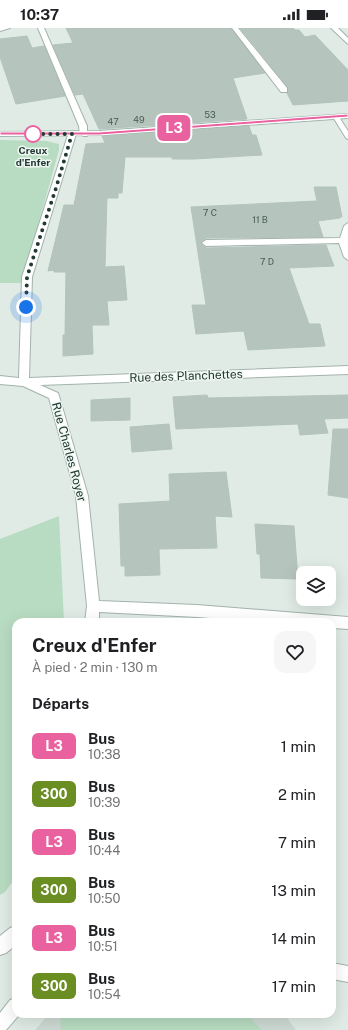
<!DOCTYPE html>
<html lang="fr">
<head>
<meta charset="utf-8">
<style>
	body { margin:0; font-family:"Public Sans",sans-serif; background:#f6f6f6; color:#202124; height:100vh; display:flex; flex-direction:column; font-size:15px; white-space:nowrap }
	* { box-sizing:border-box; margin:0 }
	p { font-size:13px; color:#757577 }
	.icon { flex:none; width:22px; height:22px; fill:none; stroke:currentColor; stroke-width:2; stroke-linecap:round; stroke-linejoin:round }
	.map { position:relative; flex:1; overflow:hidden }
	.panel { position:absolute; left:12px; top:590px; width:324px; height:400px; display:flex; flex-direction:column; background:#fff; border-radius:12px; box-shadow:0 4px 16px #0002 }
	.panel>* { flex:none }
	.badge { padding:0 8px; border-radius:6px; font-size:14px; line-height:26px }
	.buttons { position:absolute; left:296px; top:538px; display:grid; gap:8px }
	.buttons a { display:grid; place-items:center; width:40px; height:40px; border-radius:8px; background:#fff; box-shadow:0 4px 16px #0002; font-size:20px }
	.you { position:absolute; width:20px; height:20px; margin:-10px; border:3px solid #fff; border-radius:50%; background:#1a73e8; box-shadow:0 0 0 6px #1a73e833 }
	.map>.badge { position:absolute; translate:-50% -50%; box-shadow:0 0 0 2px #fff }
	h2 { padding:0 20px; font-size:15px; line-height:36px }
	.round { display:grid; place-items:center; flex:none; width:42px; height:42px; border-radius:12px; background:#f6f6f6 }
	.summary { display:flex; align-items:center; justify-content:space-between; height:68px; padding:0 20px }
	h1 { font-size:19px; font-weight:700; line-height:30px }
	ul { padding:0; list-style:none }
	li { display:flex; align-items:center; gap:12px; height:48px; padding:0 20px }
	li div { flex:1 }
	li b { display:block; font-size:15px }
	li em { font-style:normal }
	li .badge { min-width:44px; font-weight:700; text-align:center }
	.status { display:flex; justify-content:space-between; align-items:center; height:28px; padding:0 20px; background:#fff; direction:ltr }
	.status svg { height:11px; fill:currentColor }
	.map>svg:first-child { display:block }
</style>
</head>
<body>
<div class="status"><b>10:37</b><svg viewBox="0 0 49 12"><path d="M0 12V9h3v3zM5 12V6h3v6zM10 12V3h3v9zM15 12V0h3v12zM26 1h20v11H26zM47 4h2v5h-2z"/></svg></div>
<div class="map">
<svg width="348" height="1002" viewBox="0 0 348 1002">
	<rect width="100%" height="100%" fill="#e0ebe5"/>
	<path fill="#cedad4" d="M49,986H284L296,1002H35Z"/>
	<path fill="#b8dcc1" d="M0,112L47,113L59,116V122L22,255H0Z
		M59,488L64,594H16V849L5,864L0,867V511Z
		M60,986H251V991L262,1002H61Z"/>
	<path fill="#b5c5be" stroke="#b2c4bc" d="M66,0H231L265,45L233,50L247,91L99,101L83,66L75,67L53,17L73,15Z
		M240,0H293L295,2H299L305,9L315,7L348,42V73L293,77L287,65L288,59Z
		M27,8L32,20L44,18L65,68L16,76L0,29V11Z
		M249,98L252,107H256L262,127L194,131H172V129H125L122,165H118V170H107L105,239L124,238L127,272L107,273L109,297H92L93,326L63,328V307H65L66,244H54V242L48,243L64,177H74L86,116L105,115L102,108Z
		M314,159H336L342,189H339L340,190L318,193L323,209L206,210L200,215L206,220L326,217L334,238L289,240L309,296H320L325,318L248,322L244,303L196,306L192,277H206L191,179L317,173Z
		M207,367L208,370L348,367V390L324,391L328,405L300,407L298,396L176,401L173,369Z
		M130,370V392L91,393V372Z
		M169,396L172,421L132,424L130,399Z
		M333,401H348V470L328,467Z
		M226,444L232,489L215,488L217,520L159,521L160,547L125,548V538H121L119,476L170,473L169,446Z
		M255,496L294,498L298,551L261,550L260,526H257Z"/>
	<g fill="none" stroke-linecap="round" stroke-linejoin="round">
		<g stroke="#a3b2ac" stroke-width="2">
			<path id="service" d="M334,88L339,89L348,103V111L346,110L333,89Z
				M16,970V986H20L6,1002H0V985L10,972Z"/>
		</g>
		<g stroke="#a3b2ac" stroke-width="2">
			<path id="minor" d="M0,0H10L0,3Z
				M38,0H44L87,98V108H84L80,106L79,98Z
				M232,0H238L287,60V64H281Z
				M331,0H338L348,10V16Z
				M69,104H72L76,106L32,249L29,350L348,338V346L40,357L58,365L59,368L88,468L99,573L197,577L348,589V601L332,600V594H263L197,589L99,584V594H85L87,578L76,468L49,370L23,358L0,356V348L19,350L22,249Z
				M348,195V232L344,229L339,215L206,218L202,215L206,212L340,210L344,198Z
				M16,898V917L6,925L0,927V908L10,900Z
				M332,935L348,938V954L332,951Z"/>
		</g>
		<g stroke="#9fb6ad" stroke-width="2">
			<path id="secondary" d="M348,86V90L99,107L0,108V104L99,103Z"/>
		</g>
		<use href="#service" fill="#fff" fill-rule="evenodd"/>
		<use href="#minor" fill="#fff" fill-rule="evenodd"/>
		<use href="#secondary" fill="#fff" fill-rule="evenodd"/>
	</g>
	<path fill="#ea619f" stroke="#fff" d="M348,86V89L99,107H0V104H99Z"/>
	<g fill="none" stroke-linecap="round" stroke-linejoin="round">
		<path stroke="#213a33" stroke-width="4" stroke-dasharray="0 7.2" d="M26,279L27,249L56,160L72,106H33"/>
	</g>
	<circle fill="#fff" stroke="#ea619f" stroke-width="2" cx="33" cy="106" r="8"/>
	<g text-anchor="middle" stroke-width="3" stroke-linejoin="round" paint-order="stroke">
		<g font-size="9" fill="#465d56">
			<text x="210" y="90">53</text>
			<text x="139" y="95">49</text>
			<text x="113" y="97">47</text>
			<text x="210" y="188">7 C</text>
			<text x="260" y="195">11 B</text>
			<text x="267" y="237">7 D</text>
		</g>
		<g font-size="10" font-weight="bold" fill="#213a33" stroke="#f0f7f3">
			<text x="33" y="126">Creux<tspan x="33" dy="12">d'Enfer</tspan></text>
		</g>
		<g font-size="12" fill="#213a33" stroke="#f0f7f3">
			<text transform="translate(186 348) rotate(-2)" y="4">Rue des Planchettes</text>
			<text transform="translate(69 424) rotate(75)" y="4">Rue Charles Royer</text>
		</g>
	</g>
</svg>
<div class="buttons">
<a><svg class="icon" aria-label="layers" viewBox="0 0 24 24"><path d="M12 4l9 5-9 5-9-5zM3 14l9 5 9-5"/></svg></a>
</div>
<div class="you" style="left:26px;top:279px"></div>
<b class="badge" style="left:174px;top:100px;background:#ea619f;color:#fff">L3</b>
<section class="panel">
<div class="summary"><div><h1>Creux d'Enfer</h1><p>À pied · 2 min · 130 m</p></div><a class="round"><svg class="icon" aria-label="heart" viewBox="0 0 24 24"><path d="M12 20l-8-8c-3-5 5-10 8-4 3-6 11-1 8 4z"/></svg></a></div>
<h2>Départs</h2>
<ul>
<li><span class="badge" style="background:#ea619f;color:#fff">L3</span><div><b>Bus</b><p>10:38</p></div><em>1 min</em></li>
<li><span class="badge" style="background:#6b8e23;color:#fff">300</span><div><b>Bus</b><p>10:39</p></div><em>2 min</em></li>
<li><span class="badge" style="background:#ea619f;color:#fff">L3</span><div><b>Bus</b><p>10:44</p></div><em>7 min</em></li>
<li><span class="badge" style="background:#6b8e23;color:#fff">300</span><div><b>Bus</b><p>10:50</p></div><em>13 min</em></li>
<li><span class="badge" style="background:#ea619f;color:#fff">L3</span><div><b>Bus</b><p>10:51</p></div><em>14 min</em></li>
<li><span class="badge" style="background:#6b8e23;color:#fff">300</span><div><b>Bus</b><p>10:54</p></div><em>17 min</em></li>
</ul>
</section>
</div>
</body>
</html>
